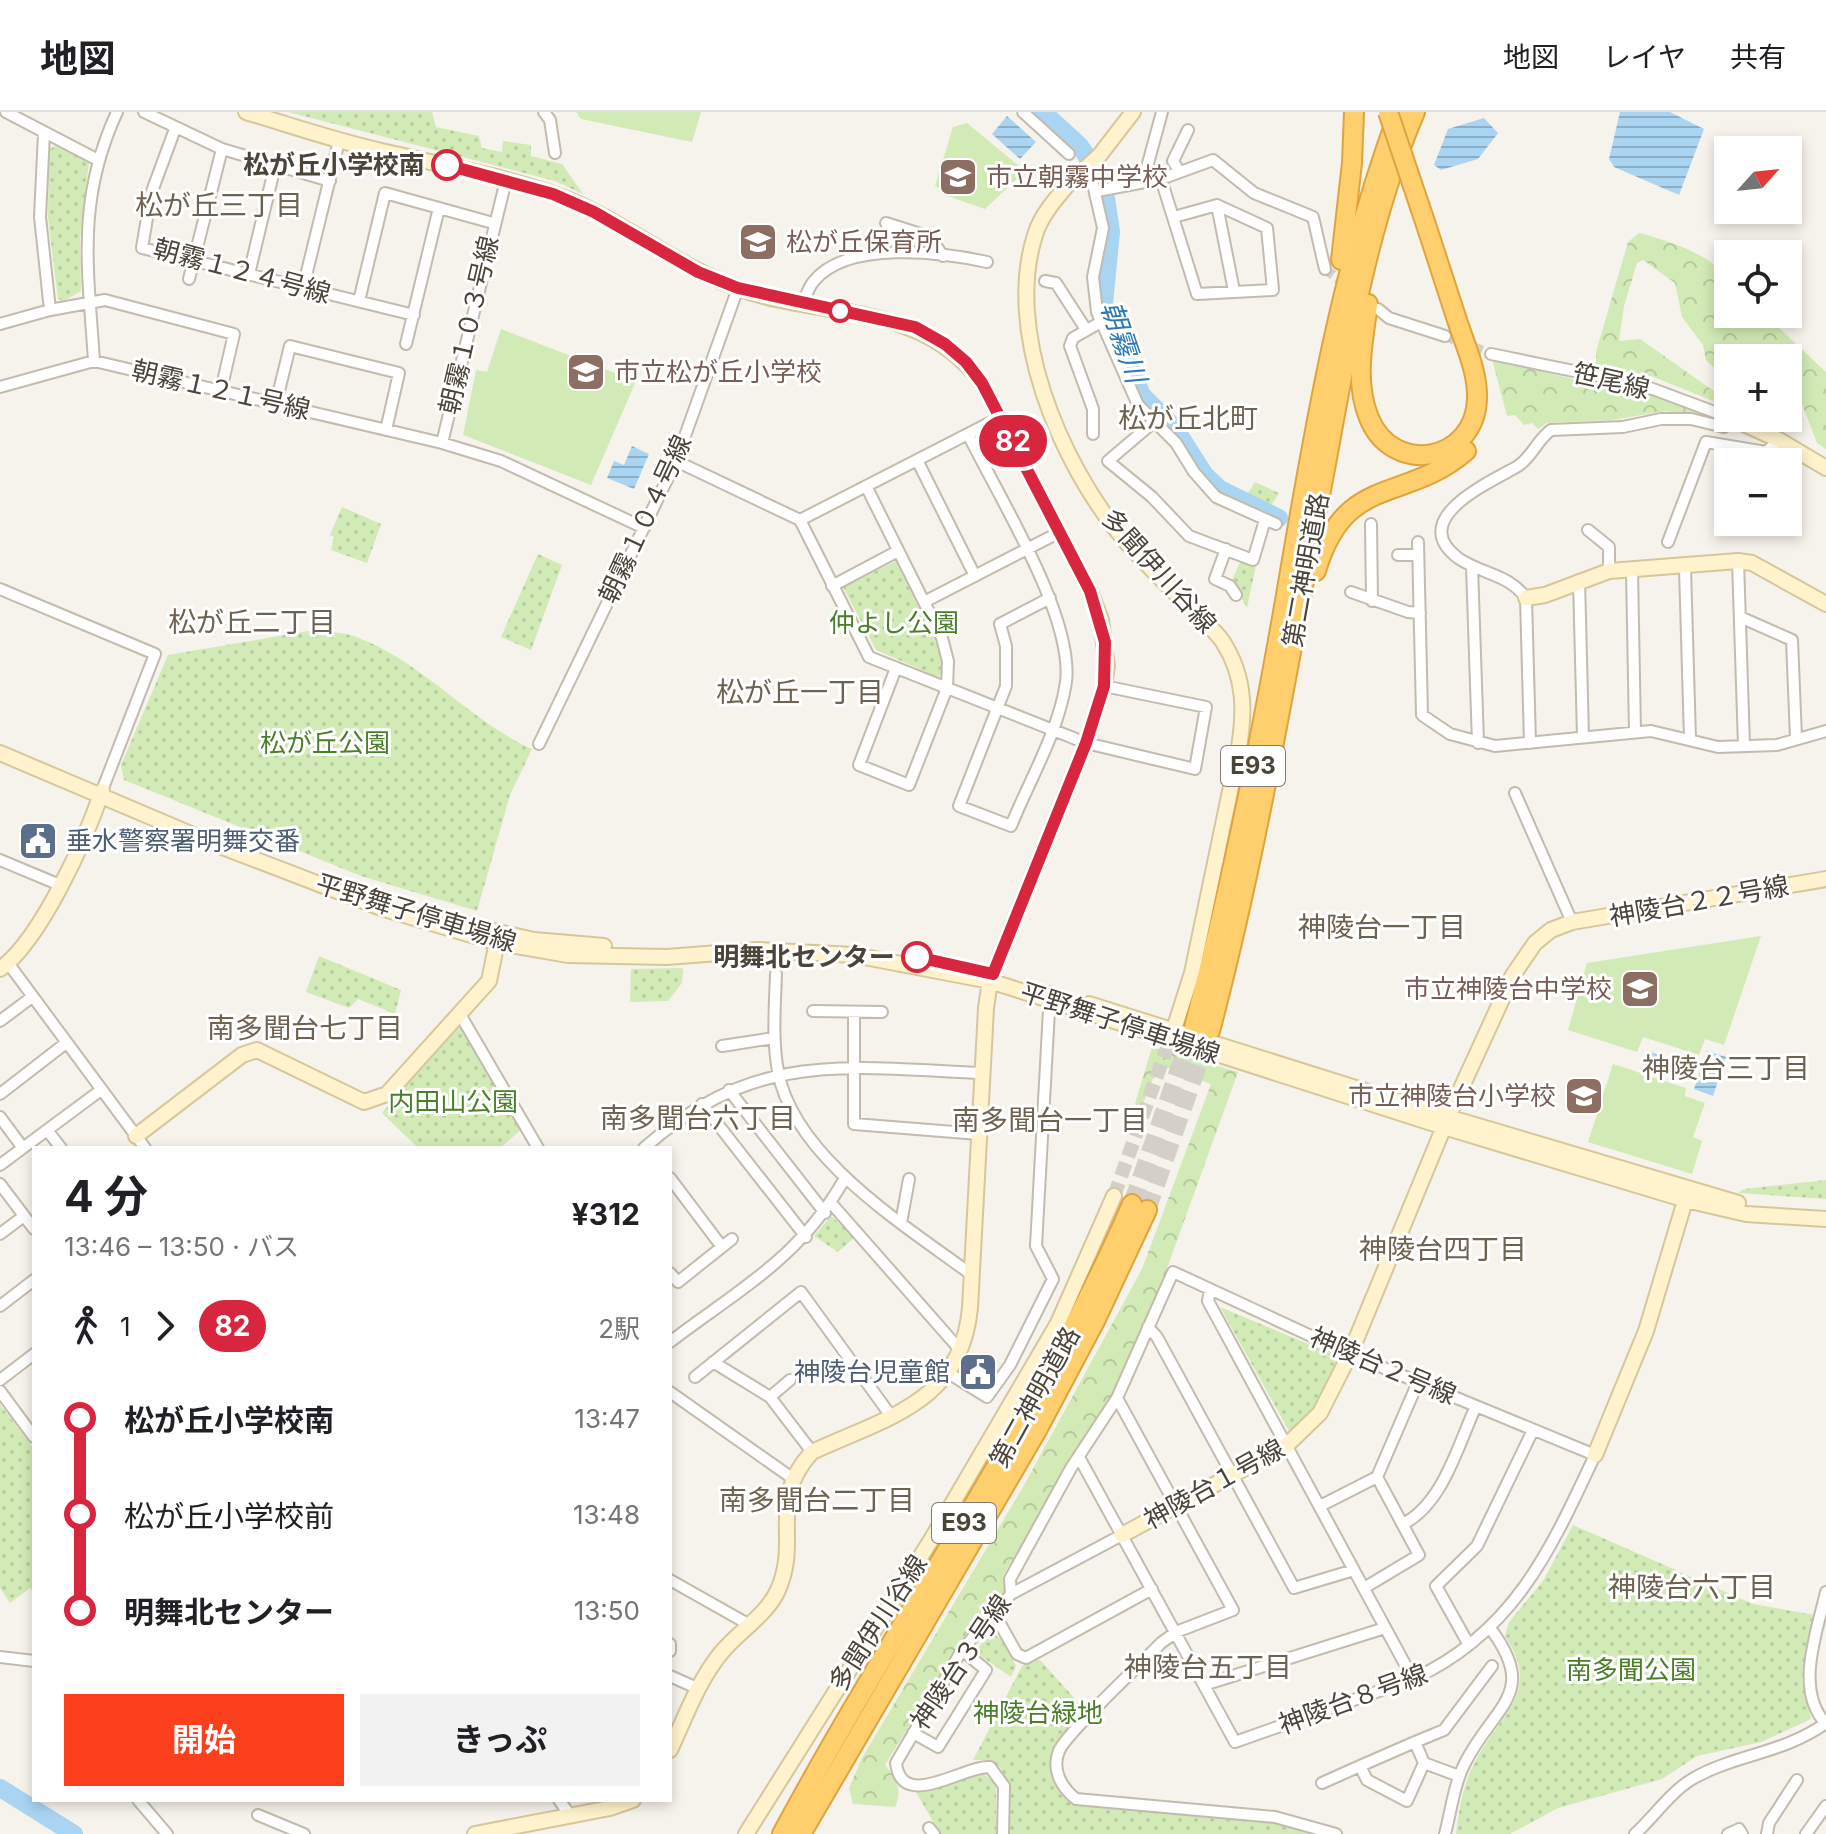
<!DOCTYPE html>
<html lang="ja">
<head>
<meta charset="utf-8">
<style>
	body { margin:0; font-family:Inter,"Noto Sans JP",sans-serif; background:#f2f2f2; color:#202124; height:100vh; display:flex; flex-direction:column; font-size:30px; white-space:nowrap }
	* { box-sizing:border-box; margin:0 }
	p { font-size:26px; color:#757577 }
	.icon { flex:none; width:44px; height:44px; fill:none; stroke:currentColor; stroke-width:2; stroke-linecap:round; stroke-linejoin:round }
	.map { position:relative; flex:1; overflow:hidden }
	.details { position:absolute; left:32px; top:1034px; width:640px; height:656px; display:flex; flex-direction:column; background:#fff; border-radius:0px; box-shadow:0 4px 12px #0003 }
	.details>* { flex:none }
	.badge { padding:0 16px; border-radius:26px; font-size:28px; line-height:52px }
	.needle { width:52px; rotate:63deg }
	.fabs { position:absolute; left:1714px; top:24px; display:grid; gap:16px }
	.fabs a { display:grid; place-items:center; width:88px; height:88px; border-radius:0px; background:#fff; box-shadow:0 4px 12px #0003; font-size:40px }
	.map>.badge { position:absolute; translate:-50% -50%; box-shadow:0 0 0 4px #fff }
	.legs { display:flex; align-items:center; gap:12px; height:88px; padding:0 32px; font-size:26px }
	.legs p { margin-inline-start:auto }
	.overview { display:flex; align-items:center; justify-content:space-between; height:136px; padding:0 32px }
	h1 { font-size:44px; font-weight:700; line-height:60px }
	.cta { display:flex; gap:16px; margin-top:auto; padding:16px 32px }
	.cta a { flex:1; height:92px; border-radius:0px; background:#fc3f1d; color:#fff; font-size:32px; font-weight:700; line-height:92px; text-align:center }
	.cta a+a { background:#f2f2f2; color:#202124 }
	ul { padding:0 32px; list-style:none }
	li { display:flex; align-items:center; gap:28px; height:96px; font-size:30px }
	li i { display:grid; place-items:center; width:12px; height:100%; margin:0 10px; background:currentColor }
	li i::after { content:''; width:20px; height:20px; margin:-10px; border:6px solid; border-radius:50%; background:#fff }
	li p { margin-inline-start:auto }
	li:first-child i { background:linear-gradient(#0000 50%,currentColor 0) }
	li:last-child i { background:linear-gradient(currentColor 50%,#0000 0) }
	header { display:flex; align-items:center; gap:48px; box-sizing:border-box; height:112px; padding:0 40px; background:#fff; border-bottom:2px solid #e0e0e0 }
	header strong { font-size:38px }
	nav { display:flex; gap:44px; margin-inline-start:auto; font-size:28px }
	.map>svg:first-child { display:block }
</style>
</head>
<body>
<header>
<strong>地図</strong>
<nav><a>地図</a><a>レイヤ</a><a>共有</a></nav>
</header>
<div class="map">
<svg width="1826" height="1722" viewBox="0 0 1826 1722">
	<defs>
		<pattern id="forest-crowns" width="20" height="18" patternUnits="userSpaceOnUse" patternTransform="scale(2)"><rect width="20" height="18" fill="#d2eab5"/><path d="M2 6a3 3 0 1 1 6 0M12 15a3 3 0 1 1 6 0" fill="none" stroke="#b6ca9c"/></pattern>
		<pattern id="park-dots" width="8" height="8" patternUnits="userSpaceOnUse" patternTransform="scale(2)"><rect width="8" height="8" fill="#d2eab5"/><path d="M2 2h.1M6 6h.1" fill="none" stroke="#b6ca9c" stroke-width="1.8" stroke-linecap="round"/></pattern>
		<pattern id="water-rules" width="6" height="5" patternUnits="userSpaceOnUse" patternTransform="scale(2)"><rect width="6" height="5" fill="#a9d4f2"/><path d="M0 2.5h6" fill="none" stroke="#8caec5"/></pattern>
	</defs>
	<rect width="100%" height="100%" fill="#f6f3ec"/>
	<path fill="#d2eab5" d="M576,0H701L692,30L581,7Z
		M967,11L1025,59L985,97L945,83L944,78L935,74L953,15Z
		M501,217L636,269L591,373L463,323L476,258L487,260Z
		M1761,824L1724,933L1705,927L1699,943L1643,925L1637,940L1568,918L1587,851Z
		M1613,952L1686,976L1685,984L1705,991L1693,1025L1702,1029L1692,1062L1588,1030Z"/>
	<path fill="url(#forest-crowns)" d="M1639,121C1660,126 1707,141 1720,159C1728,172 1728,188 1728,202H1764L1826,260V337L1817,331L1802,292L1788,285V246H1728V269L1706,248L1703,233L1682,205L1675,171L1643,148L1637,151L1624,194L1619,229L1640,227L1728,289V295L1651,264L1596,254V240L1628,130Z
		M1492,247L1601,274L1650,282L1714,306L1666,299L1612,308L1547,311L1538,317L1532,311L1524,313L1515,303L1507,304Z
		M1152,935L1238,960L1157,1184L1111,1284L1003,1464L1005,1480L960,1531L885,1653C896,1667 903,1677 895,1695L853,1692L849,1676L862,1646L1023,1375L1142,1157L1211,972L1166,955L1153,967L1142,995L1135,992Z"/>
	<path fill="url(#park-dots)" d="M288,0H432L436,15L479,24L482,36L502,40L503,29L531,33V44L562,52L583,82L555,69Z
		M56,34L89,50L80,125L81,179L64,189L58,187L48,105L49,37Z
		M1255,370L1279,381L1269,397L1245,386Z
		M342,395L381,412L367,451L331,438L334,425L330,423Z
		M538,442L562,453L531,538L501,525Z
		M1241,448L1256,453L1247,496L1232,468Z
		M896,449L942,543L944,560L938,565L876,538L843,475Z
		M314,518C327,520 343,520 356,525C422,549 468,608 532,637L510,683L477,799L361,764L124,668L121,653L168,543Z
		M319,844L401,878L395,902L358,887L349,896L306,880Z
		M683,856L682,871L668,889L630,890L631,857Z
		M454,915L464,916L522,1017L500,1036H418L382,1001Z
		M1826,1068V1087L1738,1081L1744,1077Z
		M831,1104L855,1125L838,1140L814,1124Z
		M1220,1195L1332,1242L1337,1252C1325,1276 1314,1305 1289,1319Z
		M0,1292L34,1337V1481L30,1476L10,1491L0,1476Z
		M1573,1413L1753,1492L1815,1503L1802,1568L1811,1607L1761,1630L1697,1644L1662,1667L1558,1696L1510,1722H1456C1459,1697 1463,1672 1475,1650C1500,1601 1543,1581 1505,1524L1509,1510L1543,1469Z
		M990,1520L1003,1528L1016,1554L1011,1565L975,1540Z
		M1040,1548L1086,1599L1052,1641C1053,1665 1058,1676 1076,1693L1276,1711L1326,1722H1010V1682L1001,1656L983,1648H973L1022,1554Z
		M982,1660L996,1672V1722H940L916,1680L935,1678Z"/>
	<path fill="url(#water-rules)" d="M1620,0H1670L1704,17L1679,83L1614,55L1609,47Z
		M1007,4L1036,30L1020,47L992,22Z
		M1484,6L1498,21L1478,47L1441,58L1434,53L1448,17Z
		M632,334L649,342L634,377L607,366L614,349L624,353Z
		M1707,939L1726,945L1713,984L1694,977Z
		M1651,940L1688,952L1683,968L1646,957Z"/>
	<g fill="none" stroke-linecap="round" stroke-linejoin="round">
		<path stroke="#a9d4f2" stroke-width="3" d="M1103,66H1133"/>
		<path stroke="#a9d4f2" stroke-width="18" d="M1043,0L1080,34L1103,69
			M1106,86L1111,120L1104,192L1142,283L1175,316L1205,363L1220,377L1279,406
			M0,1676L74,1722"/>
		<path stroke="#d4d0c8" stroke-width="10" stroke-dasharray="10 5" stroke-linecap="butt" d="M1325,157L1348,174
			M1445,224L1491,242"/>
		<path stroke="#d4d0c8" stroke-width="14" stroke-dasharray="14 7" stroke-linecap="butt" d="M1114,1084L1173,919"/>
		<path stroke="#d4d0c8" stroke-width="18" stroke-dasharray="18 9" stroke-linecap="butt" d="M1132,1092L1193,917
			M1147,1098L1209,922"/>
		<g stroke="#c2bbae" stroke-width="14">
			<path id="street" d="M6,0L98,48
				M144,0L222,37L330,69
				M544,0L550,8L555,41
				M1023,0L1069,42
				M175,17L151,82L142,136L414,203
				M44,21L40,105L50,198
				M1179,59L1173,49L1188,18
				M1161,67L1197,182L1273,178L1267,116L1217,93L1174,105
				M506,68L442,331L501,349L644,416
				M1092,68L1103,116L1093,165L1097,200L1138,293L1176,331L1194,360L1216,385L1276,412
				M1143,70L1162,0
				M1097,79L1161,67L1213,48L1254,81L1313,105L1325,157
				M1217,93L1234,179
				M886,111L930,125L943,144
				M249,162L275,54
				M189,167L222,37
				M1045,169L1056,171L1085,216
				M303,176L339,29
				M359,189L385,81L493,111
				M803,191C806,184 809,174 814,169C848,128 941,140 987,150
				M1378,197L1389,206L1445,224
				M0,212L50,198L105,188L234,222L221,278
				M406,232L439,96
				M1491,242L1642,273L1728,305
				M94,249C88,156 76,89 117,0
				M0,275L94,249L442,331
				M276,291L290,234L399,261L386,318
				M1155,309L1108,349L1152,385L1189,424L1253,448L1265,408
				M968,322C998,384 1074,504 1066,570C1059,619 1029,669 1011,714L959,694L1006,574V534L1000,512L1050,486
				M1093,322V297L1070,234L1073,226L1101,210
				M917,348L975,464
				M676,349L800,408L1001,305
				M866,374L942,526L948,549L947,576L909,673L859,653L896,556
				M800,408L869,545L1086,631L1195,657L1206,595L1104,574
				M1371,412L1372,489
				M1588,418L1609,435V459
				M1418,430L1422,603L1450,622L1495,634L1651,619L1718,635L1777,633L1826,619
				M1668,430L1706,330L1766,340L1779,328
				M1226,437L1215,467L1230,474L1236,483
				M1398,443H1418
				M1738,449L1744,634
				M1472,454L1478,631
				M1685,456L1690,627
				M1632,458L1635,620
				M1579,468L1583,625
				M832,474L898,439
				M0,477L155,542L103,676
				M1351,480L1408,500L1420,501
				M924,490L1060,420
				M1740,505L1792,528L1796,626
				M1530,631L1526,486C1509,462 1481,462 1458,446C1405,406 1493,369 1518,354C1531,346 1538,327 1551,318L1623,315L1661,307H1691L1724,315L1733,307
				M539,632L676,349L738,176
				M1515,681L1572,810
				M0,748L60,773
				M8,851L145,1036
				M776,862C775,894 772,927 778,959C793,1045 906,1114 972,1163
				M813,899L882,900
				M854,901V1012L979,1022
				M461,904L538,1036
				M0,909L32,885
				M722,934L774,926
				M729,978L825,1101
				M0,982L66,931
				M702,992L806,1125
				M0,1005L23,1036
				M47,1018L61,1036
				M644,1036C755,938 845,955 982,961
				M0,1053L101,978
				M670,1066L722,1135
				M0,1072L34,1117
				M831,1091L961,1239
				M901,1111L909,1067
				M0,1122L24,1104
				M670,1161L678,1170L732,1127
				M1210,1178L1208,1189L1413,1567
				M0,1194L34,1168
				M1148,1215L1157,1225L1294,1476L1354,1458
				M670,1230C741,1176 800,1146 845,1066
				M713,1250L770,1285L812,1340
				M950,1262L987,1285L1010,1253L1053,1167L1036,1134L1050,880
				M695,1265L801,1180L891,1304
				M0,1268L34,1242
				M0,1279L34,1325
				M670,1280L792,1366
				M770,1285L790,1268
				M1117,1286L1233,1498L1176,1520L1161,1531C1143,1550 1066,1621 1059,1639C1051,1658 1062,1676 1076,1687L1275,1705L1336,1722
				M1320,1394L1377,1365L1418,1270
				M1403,1412C1443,1392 1458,1333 1476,1294
				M670,1468L748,1512
				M1364,1476L1419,1443L1377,1365
				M1826,1480C1817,1520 1794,1578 1826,1612
				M1011,1482L1122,1423
				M994,1501L1017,1542L1026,1546L1152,1477
				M670,1532V1539
				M1469,1533L1436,1474L1477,1434L1533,1318
				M0,1545L34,1549
				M670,1564L699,1577
				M1204,1573L1385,1516
				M913,1621L938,1635L986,1558L962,1538
				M1415,1630L1444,1618L1492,1554
				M1424,1651L1407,1689L1367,1668L1360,1654L1415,1630L1424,1651L1459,1664
				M1322,1671L1360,1654
				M138,1688L167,1722
				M559,1688L570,1703
				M258,1703L304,1722
				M929,1716L934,1722
				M1003,1722L1004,1674L990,1655C964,1653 902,1700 896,1651L962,1538L1011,1482L1010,1467L1071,1356L1117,1286L1173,1160L1350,1242L1595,1343C1551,1437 1514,1521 1413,1567L1235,1630L1080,1347
				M1445,1722C1451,1699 1454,1672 1465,1651C1494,1593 1540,1582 1490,1516
				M1635,1722C1654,1705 1671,1679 1694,1666C1737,1642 1782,1642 1826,1611
				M1728,1722L1739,1717L1742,1722
				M1767,1722L1769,1711L1797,1668
				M1806,1722L1826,1694"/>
		</g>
		<g stroke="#d6c79b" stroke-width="18">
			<path id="secondary" d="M246,0C293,14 339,30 386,40C441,53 497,63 551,81C616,103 670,151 735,175C822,208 920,187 982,271L1090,479L1101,508L1107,554L1104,574L1086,631L990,869L986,896L970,1196C961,1291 887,1305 812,1340C767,1389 801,1426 778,1478C767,1503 738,1520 721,1541C698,1569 685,1606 670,1638
				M1099,44L1133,0
				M1070,70C1058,84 1042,102 1036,120C1003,217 1060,350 1122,425C1144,451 1170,475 1194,500C1203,509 1216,519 1223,530C1246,566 1245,602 1238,641L1192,861L1176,911
				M1733,307L1779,328L1826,356
				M1526,486L1545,483L1609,459L1738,449L1752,451L1826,492
				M0,641L212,731L384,797L498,831L568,843L667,845L757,838L854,843L990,869L1444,1015L1686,1088L1746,1102L1826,1107
				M462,812L534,828L604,834
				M0,857C40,829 86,727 102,679
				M1089,892L1448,1005L1738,1091
				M136,1024L242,943L257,938L364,990L387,982L489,869L498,825
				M1595,1343L1646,1219L1687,1082
				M1122,1423L1287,1333L1320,1301L1350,1242L1448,1005L1513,863L1535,831L1551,818L1572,810L1826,767
				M475,1722L610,1696L633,1688
				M746,1722L931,1428L1058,1211L1114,1084"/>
		</g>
		<g stroke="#e0a43c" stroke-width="22">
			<path id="highway" d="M1341,148L1352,51L1354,0
				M1368,192C1363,229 1354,270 1369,306C1393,365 1475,350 1477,287C1478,261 1466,235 1458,211C1445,172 1433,133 1420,95
				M1316,459C1345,360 1405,392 1466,339
				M1194,915C1231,775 1260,632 1285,489C1313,324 1340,157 1399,0
				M1210,919C1259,734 1289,545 1325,357C1347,237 1367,113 1415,0
				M782,1722C896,1510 1036,1313 1132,1092
				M801,1722L1036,1320L1095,1209L1147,1098"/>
		</g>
		<use href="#street" stroke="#fff" stroke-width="10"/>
		<use href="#secondary" stroke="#fff3cd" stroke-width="14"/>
		<use href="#highway" stroke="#ffcf6e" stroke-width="18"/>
		<g stroke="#d6c79b" stroke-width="18" stroke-linecap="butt">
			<path id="secondary-bridge" d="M1070,70L1099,44"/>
		</g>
		<g stroke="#e0a43c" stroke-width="22" stroke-linecap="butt">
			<path id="highway-bridge" d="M1388,0L1420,95"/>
		</g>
		<use href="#secondary-bridge" stroke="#fff3cd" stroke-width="14"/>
		<use href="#highway-bridge" stroke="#ffcf6e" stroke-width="18"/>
	</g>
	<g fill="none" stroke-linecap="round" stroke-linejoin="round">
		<g stroke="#fff" stroke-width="18">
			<path id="line-1" d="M447,53L553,82L594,100L698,160L738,176L915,215L945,232L966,250L982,271L1090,479L1105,530L1104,574L1086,631L993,862L917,845"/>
		</g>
		<use href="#line-1" stroke="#d7263d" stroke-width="12"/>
	</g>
	<defs>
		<g id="school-square" transform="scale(2)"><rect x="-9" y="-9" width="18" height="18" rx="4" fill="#8d6e63" stroke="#fff"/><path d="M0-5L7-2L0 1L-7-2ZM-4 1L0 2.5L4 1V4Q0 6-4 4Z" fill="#fff"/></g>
		<g id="civic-square" transform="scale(2)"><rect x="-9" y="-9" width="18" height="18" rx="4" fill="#5c6f8a" stroke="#fff"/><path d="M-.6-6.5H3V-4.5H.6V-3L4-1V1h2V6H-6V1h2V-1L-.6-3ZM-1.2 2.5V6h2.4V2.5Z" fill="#fff"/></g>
	</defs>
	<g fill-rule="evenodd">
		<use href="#school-square" x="958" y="65"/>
		<use href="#school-square" x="758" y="130"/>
		<use href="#school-square" x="586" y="260"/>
		<use href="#civic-square" x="38" y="729"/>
		<use href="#school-square" x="1640" y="877"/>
		<use href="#school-square" x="1584" y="984"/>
		<use href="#civic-square" x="978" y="1260"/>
	</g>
	<g fill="#fff" stroke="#d7263d" stroke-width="4">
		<circle cx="447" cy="53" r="14"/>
		<circle cx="840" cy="199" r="10"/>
		<circle cx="917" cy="845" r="14"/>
	</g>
	<g text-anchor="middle" stroke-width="6" stroke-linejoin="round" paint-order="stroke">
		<g fill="#fff" stroke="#817c74" stroke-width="2">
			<rect x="1221" y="634" width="64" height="40" rx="6"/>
			<rect x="932" y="1391" width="64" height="40" rx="6"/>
		</g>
		<g font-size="24" font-weight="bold" fill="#4b4439">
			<text x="1253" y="662">E93</text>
			<text x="964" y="1419">E93</text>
		</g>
		<g font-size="26" font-weight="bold" fill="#4b4439" stroke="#fff" text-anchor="end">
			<text x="425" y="62">松が丘小学校南</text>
			<text x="895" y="854">明舞北センター</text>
		</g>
		<g font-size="26" fill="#785e54" stroke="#fff" text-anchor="start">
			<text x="986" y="74">市立朝霧中学校</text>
			<text x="786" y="139">松が丘保育所</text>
			<text x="614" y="269">市立松が丘小学校</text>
			<text x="1612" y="886" text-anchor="end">市立神陵台中学校</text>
			<text x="1556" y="993" text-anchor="end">市立神陵台小学校</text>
		</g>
		<g font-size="26" fill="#4b4439" stroke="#fff">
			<text transform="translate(242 159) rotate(15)" y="9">朝霧１２４号線</text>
			<text transform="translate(469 213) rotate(-77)" y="9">朝霧１０３号線</text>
			<text transform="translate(1611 269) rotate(13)" y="9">笹尾線</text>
			<text transform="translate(221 278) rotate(13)" y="9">朝霧１２１号線</text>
			<text transform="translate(645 407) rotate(-65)" y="9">朝霧１０４号線</text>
			<text transform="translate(1306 458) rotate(-80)" y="9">第二神明道路</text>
			<text transform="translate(1159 459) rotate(48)" y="9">多聞伊川谷線</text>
			<text transform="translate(1699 789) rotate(-10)" y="9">神陵台２２号線</text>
			<text transform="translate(416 801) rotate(17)" y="9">平野舞子停車場線</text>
			<text transform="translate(1120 911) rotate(18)" y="9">平野舞子停車場線</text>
			<text transform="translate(1383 1254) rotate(23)" y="9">神陵台２号線</text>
			<text transform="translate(1035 1285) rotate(-61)" y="9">第二神明道路</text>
			<text transform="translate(1214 1372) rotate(-29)" y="9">神陵台１号線</text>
			<text transform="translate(878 1511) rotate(-57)" y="9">多聞伊川谷線</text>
			<text transform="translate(961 1550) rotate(-56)" y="9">神陵台３号線</text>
			<text transform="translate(1353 1587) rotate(-20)" y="9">神陵台８号線</text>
		</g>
		<g font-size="26" fill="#4a7f2a" stroke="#fff">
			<text x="894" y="520">仲よし公園</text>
			<text x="325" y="640">松が丘公園</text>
			<text x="453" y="999">内田山公園</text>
			<text x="1631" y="1567">南多聞公園</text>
			<text x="1038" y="1610">神陵台緑地</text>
		</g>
		<g font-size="26" fill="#4e5e75" stroke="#fff" text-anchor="start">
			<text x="66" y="738">垂水警察署明舞交番</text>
			<text x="950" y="1269" text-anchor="end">神陵台児童館</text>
		</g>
		<g font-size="28" fill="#6e6250" stroke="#fff">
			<text x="219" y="103">松が丘三丁目</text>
			<text x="1188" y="316">松が丘北町</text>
			<text x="252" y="520">松が丘二丁目</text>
			<text x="800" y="590">松が丘一丁目</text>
			<text x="1382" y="825">神陵台一丁目</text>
			<text x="305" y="926">南多聞台七丁目</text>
			<text x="1726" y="966">神陵台三丁目</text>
			<text x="698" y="1016">南多聞台六丁目</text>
			<text x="1050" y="1018">南多聞台一丁目</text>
			<text x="1443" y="1147">神陵台四丁目</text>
			<text x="817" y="1398">南多聞台二丁目</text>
			<text x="1692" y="1485">神陵台六丁目</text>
			<text x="1208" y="1565">神陵台五丁目</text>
		</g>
		<g font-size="28" font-style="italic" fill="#2e7ab2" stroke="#fff">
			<text transform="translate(1124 230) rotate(71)" y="10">朝霧川</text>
		</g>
	</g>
</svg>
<div class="fabs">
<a><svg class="needle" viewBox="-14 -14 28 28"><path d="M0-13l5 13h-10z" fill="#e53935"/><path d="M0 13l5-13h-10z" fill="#757577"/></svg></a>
<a><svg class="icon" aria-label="locate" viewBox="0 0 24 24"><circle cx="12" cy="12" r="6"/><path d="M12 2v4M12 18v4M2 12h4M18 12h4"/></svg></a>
<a>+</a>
<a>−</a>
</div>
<b class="badge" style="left:1013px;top:329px;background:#d7263d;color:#fff">82</b>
<section class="details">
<div class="overview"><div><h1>4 分</h1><p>13:46 – 13:50 · バス</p></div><b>¥312</b></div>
<div class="legs"><svg class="icon" aria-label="walk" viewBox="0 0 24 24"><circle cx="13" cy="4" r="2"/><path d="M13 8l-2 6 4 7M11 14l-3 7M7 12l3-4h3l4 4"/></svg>1<svg class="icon" aria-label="forward" viewBox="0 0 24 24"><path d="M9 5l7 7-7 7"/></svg><b class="badge" style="background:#d7263d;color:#fff">82</b><p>2駅</p></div>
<ul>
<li><i style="color:#d7263d"></i><b>松が丘小学校南</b><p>13:47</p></li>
<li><i style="color:#d7263d"></i><span>松が丘小学校前</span><p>13:48</p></li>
<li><i style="color:#d7263d"></i><b>明舞北センター</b><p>13:50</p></li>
</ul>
<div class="cta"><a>開始</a><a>きっぷ</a></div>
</section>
</div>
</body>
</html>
